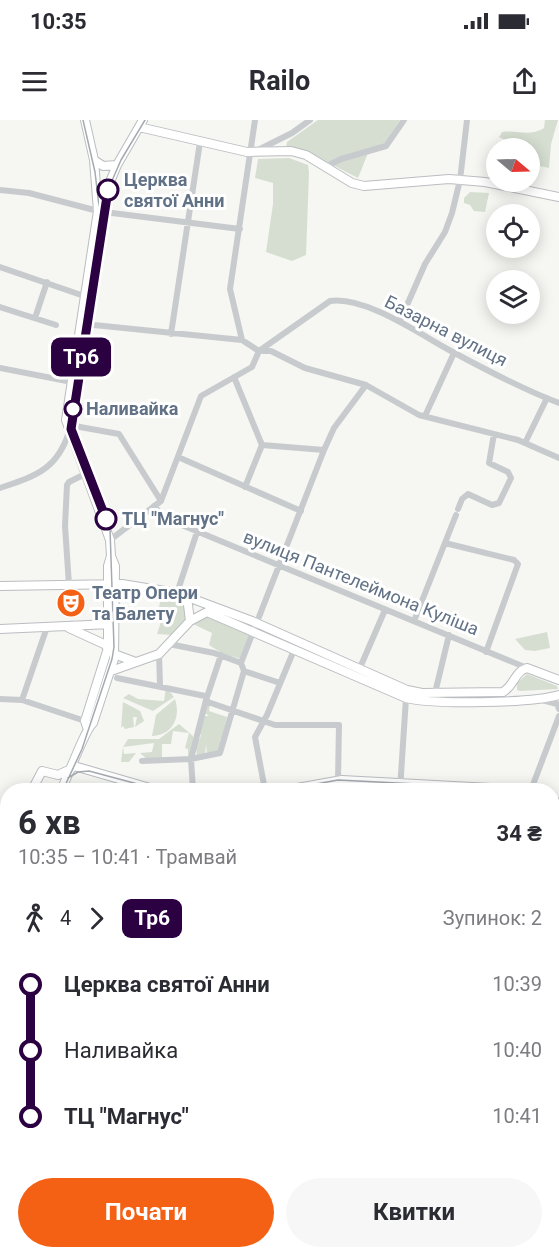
<!DOCTYPE html>
<html lang="uk">
<head>
<meta charset="utf-8">
<style>
	body { margin:0; font-family:Roboto,sans-serif; background:#f7f7f7; color:#2b2b33; height:100vh; display:flex; flex-direction:column; font-size:22px; white-space:nowrap }
	* { box-sizing:border-box; margin:0 }
	p { font-size:20px; color:#7c7c81 }
	.icon { flex:none; width:33px; height:33px; fill:none; stroke:currentColor; stroke-width:2; stroke-linecap:round; stroke-linejoin:round }
	.map { position:relative; flex:1; overflow:hidden }
	.side { position:absolute; left:0px; top:663px; width:560px; height:476px; display:flex; flex-direction:column; background:#fff; border-radius:24px 24px 0 0; box-shadow:0 3px 15px #0003 }
	.side>* { flex:none }
	.badge { padding:0 12px; border-radius:9px; font-size:21px; line-height:39px }
	.needle { width:39px; rotate:109deg }
	.fabs { position:absolute; left:486px; top:18px; display:grid; gap:12px }
	.fabs a { display:grid; place-items:center; width:54px; height:54px; border-radius:50%; background:#fff; box-shadow:0 3px 15px #0003; font-size:30px }
	.map>.badge { position:absolute; translate:-50% -50%; box-shadow:0 0 0 3px #fff }
	.legs { display:flex; align-items:center; gap:9px; height:66px; padding:0 18px; font-size:20px }
	.legs p { margin-inline-start:auto }
	.headline { display:flex; align-items:center; justify-content:space-between; height:102px; padding:0 18px }
	h1 { font-size:33px; font-weight:700; line-height:45px }
	.primary-button { display:flex; gap:12px; margin-top:auto; padding:12px 18px }
	.primary-button a { flex:1; height:69px; border-radius:36px; background:#f46014; color:#fff; font-size:24px; font-weight:700; line-height:69px; text-align:center }
	.primary-button a+a { background:#f7f7f7; color:#2b2b33 }
	ul { padding:0 18px; list-style:none }
	li { display:flex; align-items:center; gap:21px; height:66px; font-size:22px }
	li i { display:grid; place-items:center; width:9px; height:100%; margin:0 8px; background:currentColor }
	li i::after { content:''; width:15px; height:15px; margin:-8px; border:4px solid; border-radius:50%; background:#fff }
	li p { margin-inline-start:auto }
	li:first-child i { background:linear-gradient(#0000 50%,currentColor 0) }
	li:last-child i { background:linear-gradient(currentColor 50%,#0000 0) }
	.status { display:flex; justify-content:space-between; align-items:center; height:42px; padding:0 30px; background:#fff; direction:ltr }
	.status svg { height:16px; fill:currentColor }
	header { display:flex; justify-content:space-between; align-items:center; height:78px; padding:0 18px; background:#fff; font-size:27px; font-weight:700 }
	.map>svg:first-child { display:block }
</style>
</head>
<body>
<div class="status"><b>10:35</b><svg viewBox="0 0 49 12"><path d="M0 12V9h3v3zM5 12V6h3v6zM10 12V3h3v9zM15 12V0h3v12zM26 1h20v11H26zM47 4h2v5h-2z"/></svg></div>
<header><svg class="icon" aria-label="menu" viewBox="0 0 24 24"><path d="M4 6h16M4 12h16M4 18h16"/></svg>Railo<svg class="icon" aria-label="share" viewBox="0 0 24 24"><path d="M12 15V3M7 8l5-5 5 5M5 13v7h14v-7"/></svg></header>
<div class="map">
<svg width="559" height="1138" viewBox="0 0 559 1138">
	<rect width="100%" height="100%" fill="#f6f6f2"/>
	<path fill="#d6ded2" d="M318,0H400L384,24L370,28L358,58L329,43L324,45L286,29L287,22Z
		M545,0H558L551,24L549,48L530,44V28H511L505,20L499,17L502,12C517,10 530,17 544,8Z
		M289,38L308,45L309,53L306,135L292,141L266,132L273,84V63L255,58L258,39Z
		M470,72L489,73L485,92L474,91L470,85L464,83V78Z
		M161,477L184,482L186,485V500L172,515L157,514L165,489L159,487Z
		M203,494L252,515L242,539L223,534L209,525L212,513L191,503Z
		M547,512L550,528L535,531L525,530L515,519Z
		M527,554L557,566L558,569L520,571L517,570V563Z
		M166,567L174,577L153,591L123,578L129,574L138,579L164,581Z
		M175,579C181,597 173,615 152,616L156,595Z
		M123,582L140,591L144,601L135,607L137,597H133L134,607L125,609L123,606L121,608Z
		M208,584L210,585L209,591L227,597L223,618L220,620L222,621L220,633L207,635L206,624L205,635H197L195,620L196,618L200,619L201,614H197L204,596H209L205,593Z
		M179,604L193,616V635L188,637V629L185,628L189,613L173,611L171,624H162V638L148,640L140,633L152,632L154,623L123,627L124,634L136,633L129,642H121L123,627L128,619H159Z
		M4,836L8,839V949L0,961V841Z
		M95,1131H158L154,1138H93Z
		M166,1131H380V1138H165Z"/>
	<g fill="none" stroke-linecap="round" stroke-linejoin="round">
		<g stroke="#babdc1" stroke-width="10">
			<path id="major" d="M139,7L247,32L291,31L306,35L352,63L364,66L449,59L485,62L559,77
				M94,40L103,46L117,45
				M69,305L72,300L107,69L117,45L143,0
				M0,466L122,464L177,473L252,501L407,570L422,573L503,572C515,565 514,552 527,548L559,560
				M184,476L187,477L190,501
				M69,508L104,524L114,534L133,541
				M0,509L111,504
				M111,551L159,534L190,501L207,492L406,578C436,585 530,583 559,575
				M87,607L85,601L108,528V446L111,436
				M74,646L157,670
				M32,670L42,651L58,655L71,649
				M61,670C68,657 85,609 93,603L114,539L115,446L111,436L110,420L66,300L98,91L94,40L85,0
				M286,670L342,660L527,670
				M552,680L559,683
				M552,715L559,702
				M0,739L8,724
				M0,793L8,778
				M552,847L559,843
				M552,923L559,989"/>
		</g>
		<path stroke="#c8cbce" stroke-width="6" d="M258,30L292,13L310,0
			M325,47L341,39L386,26L404,0
			M0,70L29,73L98,91
			M104,92L240,109
			M0,147L87,177
			M0,187L56,205
			M35,198L47,162
			M400,201L425,144L445,112L452,93L460,60L467,0
			M84,204L242,220L259,231
			M171,214L200,22
			M242,220L230,169L255,0
			M259,231L330,181C366,176 421,215 451,231C486,250 522,269 559,283
			M263,231H271L305,248L366,265L419,295L518,320L559,338
			M0,248L72,262
			M234,257L262,325L245,367
			M425,296L454,233
			M69,305L119,314L161,381
			M525,323L547,278
			M262,325L324,330
			M178,337L301,391
			M0,368C35,356 57,350 69,312
			M154,386L165,398L527,548
			M458,389L462,379L468,374L492,385L499,383L511,358L508,352L489,343L494,314
			M110,420L161,381L201,276L252,247L259,231
			M445,423L514,440L518,444L486,532
			M69,465L65,406L67,365L69,362L85,354
			M177,473L197,412
			M414,501L456,395
			M169,524L214,533L241,543
			M159,534L160,565
			M359,550L385,490
			M244,551L280,563
			M117,558L205,576L208,582L275,605H339L338,660
			M435,573L449,515
			M0,579L22,580L85,601
			M22,580L47,507
			M542,580L557,584L559,589
			M142,641L191,639L220,633L244,551L241,543L324,330L334,308L366,265
			M193,670L191,639L206,580L221,535
			M265,670L255,617L267,595L294,530
			M400,670L406,578
			M531,670L559,596
			M0,766L8,768
			M0,838L8,828
			M0,964L8,955
			M552,996L559,995
			M552,1010H559
			M552,1123L559,1124
			M103,1138L107,1131
			M387,1138V1131
			M440,1138V1131"/>
		<use href="#major" stroke="#fff" stroke-width="8"/>
		<path stroke="#a5aab1" stroke-width="1.5" d="M83,0L95,52L99,86
			M68,658L78,652L89,651L160,670
			M63,670L82,629L112,539L114,527L110,409L72,314L71,304L108,70L121,40L145,0
			M283,670L338,660L532,670
			M552,679L559,683
			M0,797L8,781
			M552,849L559,844
			M552,914L555,944
			M552,937L559,1007"/>
		<g stroke="#a5aab1" stroke-width="4">
			<path id="rail" d="M552,694L559,680
				M462,1138L463,1131"/>
		</g>
		<use href="#rail" stroke="#fff" stroke-width="1.5" stroke-dasharray="4.5" stroke-linecap="butt"/>
	</g>
	<g fill="none" stroke-linecap="round" stroke-linejoin="round">
		<g stroke="#fff" stroke-width="14">
			<path id="line-1" d="M106,399L71,309L108,70"/>
		</g>
		<use href="#line-1" stroke="#2b0141" stroke-width="9"/>
	</g>
	<defs>
		<g id="theatre-disc" transform="scale(1.5)"><circle r="9.5" fill="#f46014" stroke="#fff"/><path d="M-5-5.5Q0-4 5-5.5V0Q5 5 0 6Q-5 5-5 0ZM-3.3-2.5H-1v1.5H-3.3ZM1-2.5H3.3v1.5H1ZM-2.8 1Q0 5.5 2.8 1Z" fill="#fff"/></g>
	</defs>
	<g fill-rule="evenodd">
		<use href="#theatre-disc" x="71" y="483"/>
	</g>
	<g fill="#fff" stroke="#2b0141" stroke-width="3">
		<circle cx="108" cy="70" r="10"/>
		<circle cx="73" cy="289" r="8"/>
		<circle cx="106" cy="399" r="10"/>
	</g>
	<g text-anchor="middle" stroke-width="6" stroke-linejoin="round" paint-order="stroke">
		<g font-size="18" font-weight="bold" fill="#627286" stroke="#fff" text-anchor="start">
			<text x="124" y="66">Церква<tspan x="124" dy="21">святої Анни</tspan></text>
			<text x="86" y="295">Наливайка</text>
			<text x="122" y="405">ТЦ "Магнус"</text>
		</g>
		<g font-size="18" fill="#627286" stroke="#fff">
			<text transform="translate(446 211) rotate(27)" y="6">Базарна вулиця</text>
			<text transform="translate(361 463) rotate(22)" y="6">вулиця Пантелеймона Куліша</text>
		</g>
		<g font-size="18" font-weight="bold" fill="#627286" stroke="#fff" text-anchor="start">
			<text x="92" y="479">Театр Опери<tspan x="92" dy="21">та Балету</tspan></text>
		</g>
	</g>
</svg>
<div class="fabs">
<a><svg class="needle" viewBox="-14 -14 28 28"><path d="M0-13l5 13h-10z" fill="#e53935"/><path d="M0 13l5-13h-10z" fill="#7c7c81"/></svg></a>
<a><svg class="icon" aria-label="locate" viewBox="0 0 24 24"><circle cx="12" cy="12" r="6"/><path d="M12 2v4M12 18v4M2 12h4M18 12h4"/></svg></a>
<a><svg class="icon" aria-label="layers" viewBox="0 0 24 24"><path d="M12 4l9 5-9 5-9-5zM3 14l9 5 9-5"/></svg></a>
</div>
<b class="badge" style="left:81px;top:237px;background:#2b0141;color:#fff">Тр6</b>
<section class="side">
<div class="headline"><div><h1>6 хв</h1><p>10:35 – 10:41 · Трамвай</p></div><b>34 ₴</b></div>
<div class="legs"><svg class="icon" aria-label="walk" viewBox="0 0 24 24"><circle cx="13" cy="4" r="2"/><path d="M13 8l-2 6 4 7M11 14l-3 7M7 12l3-4h3l4 4"/></svg>4<svg class="icon" aria-label="forward" viewBox="0 0 24 24"><path d="M9 5l7 7-7 7"/></svg><b class="badge" style="background:#2b0141;color:#fff">Тр6</b><p>Зупинок: 2</p></div>
<ul>
<li><i style="color:#2b0141"></i><b>Церква святої Анни</b><p>10:39</p></li>
<li><i style="color:#2b0141"></i><span>Наливайка</span><p>10:40</p></li>
<li><i style="color:#2b0141"></i><b>ТЦ &quot;Магнус&quot;</b><p>10:41</p></li>
</ul>
<div class="primary-button"><a>Почати</a><a>Квитки</a></div>
</section>
</div>
</body>
</html>
